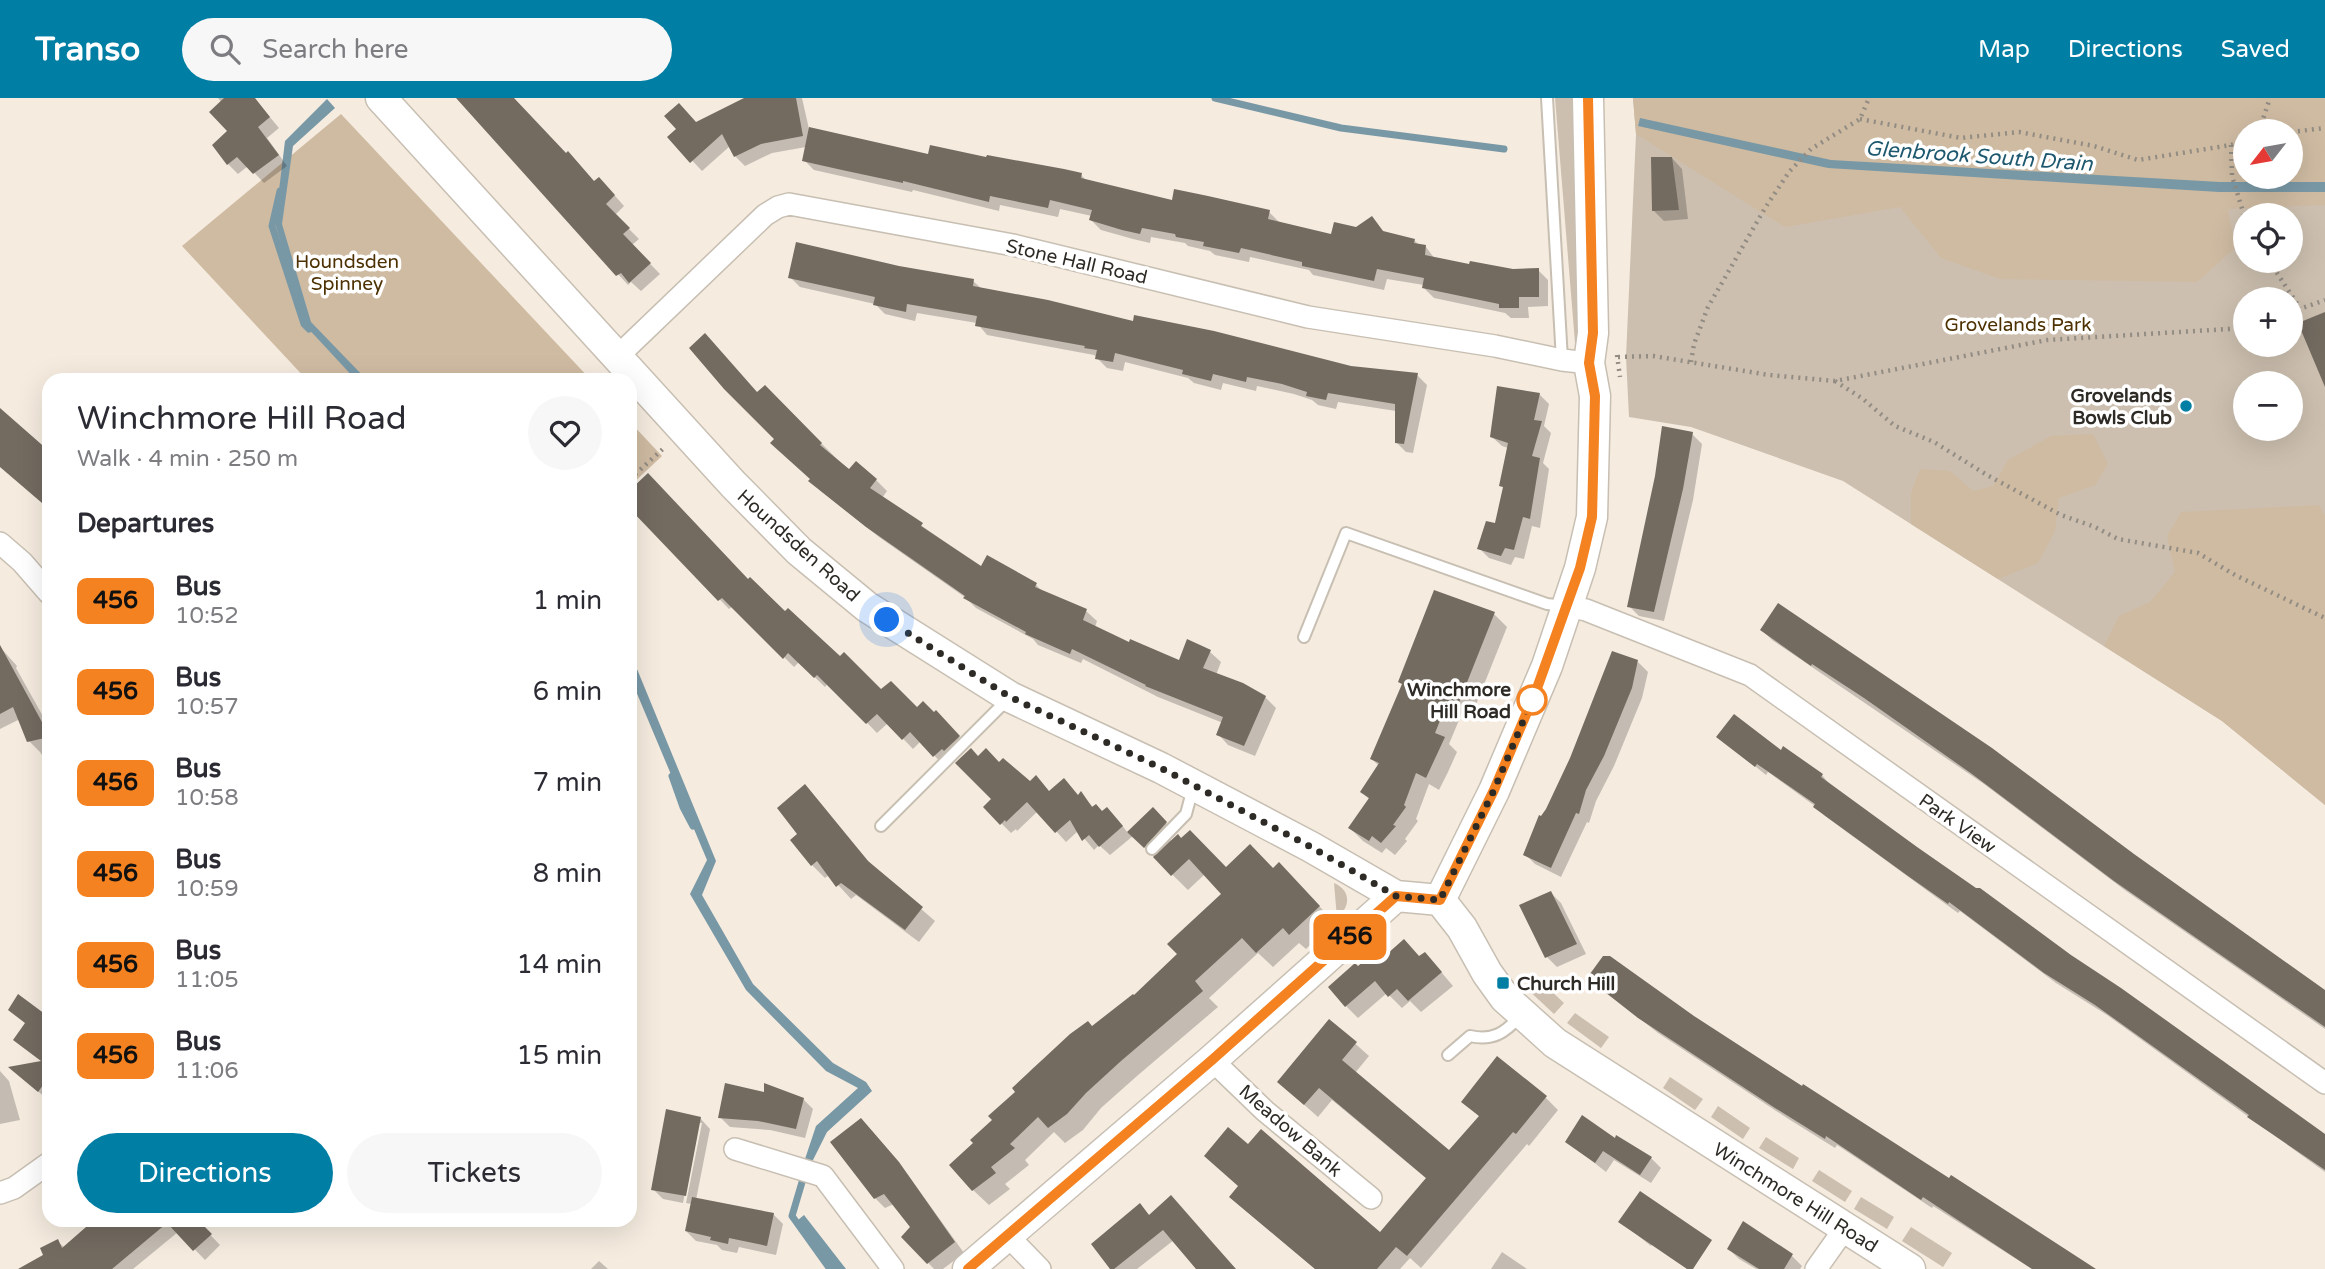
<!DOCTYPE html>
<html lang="en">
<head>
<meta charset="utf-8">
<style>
	body { margin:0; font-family:"Varela Round",sans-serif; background:#f7f7f7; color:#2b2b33; height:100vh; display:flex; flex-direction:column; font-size:26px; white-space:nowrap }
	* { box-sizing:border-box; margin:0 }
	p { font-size:23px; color:#7c7c81 }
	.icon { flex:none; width:38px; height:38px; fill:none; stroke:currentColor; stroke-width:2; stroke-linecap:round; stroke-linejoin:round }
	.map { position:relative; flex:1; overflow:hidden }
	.sheet { position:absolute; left:42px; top:275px; width:595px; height:854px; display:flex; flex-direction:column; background:#fff; border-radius:21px; box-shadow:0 7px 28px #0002 }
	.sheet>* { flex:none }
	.badge { padding:0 14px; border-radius:10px; font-size:24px; line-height:46px }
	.needle { width:46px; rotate:239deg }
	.fabs { position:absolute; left:2233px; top:21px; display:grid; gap:14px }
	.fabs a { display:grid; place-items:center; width:70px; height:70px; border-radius:50%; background:#fff; box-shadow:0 7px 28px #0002; font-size:35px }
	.you { position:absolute; width:35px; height:35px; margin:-18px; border:5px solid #fff; border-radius:50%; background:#1a73e8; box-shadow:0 0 0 10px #1a73e833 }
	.map>.badge { position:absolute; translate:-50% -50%; box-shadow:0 0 0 4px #fff }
	h2 { padding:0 35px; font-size:26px; line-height:63px }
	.round { display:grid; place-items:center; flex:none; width:74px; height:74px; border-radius:37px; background:#f7f7f7 }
	.summary { display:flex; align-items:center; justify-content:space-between; height:119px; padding:0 35px }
	h1 { font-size:33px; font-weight:600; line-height:52px }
	.cta { display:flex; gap:14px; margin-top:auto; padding:14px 35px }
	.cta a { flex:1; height:80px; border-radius:42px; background:#007ea4; color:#fff; font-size:28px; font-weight:600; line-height:80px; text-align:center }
	.cta a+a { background:#f7f7f7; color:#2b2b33 }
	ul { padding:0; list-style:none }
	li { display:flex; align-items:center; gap:21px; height:91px; padding:0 35px }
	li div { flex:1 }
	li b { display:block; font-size:26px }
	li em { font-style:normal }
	li .badge { min-width:77px; font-weight:700; text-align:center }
	header { display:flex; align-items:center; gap:42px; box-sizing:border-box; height:98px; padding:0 35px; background:#007ea4; color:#fff }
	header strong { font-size:33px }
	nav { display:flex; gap:38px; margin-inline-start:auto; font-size:24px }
	.search { width:490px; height:63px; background:#f7f7f7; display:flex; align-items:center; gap:18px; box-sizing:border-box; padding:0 24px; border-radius:38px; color:#7c7c81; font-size:26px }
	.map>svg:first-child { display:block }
</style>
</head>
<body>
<header>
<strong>Transo</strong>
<div class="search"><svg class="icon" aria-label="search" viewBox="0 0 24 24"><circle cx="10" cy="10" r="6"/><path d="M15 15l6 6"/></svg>Search here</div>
<nav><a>Map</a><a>Directions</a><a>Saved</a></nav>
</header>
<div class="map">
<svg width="2325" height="1171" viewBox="0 0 2325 1171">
	<rect width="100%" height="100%" fill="#f5ebdf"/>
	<path fill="#ccbfaf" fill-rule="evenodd" d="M1555,0H1578L1588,254L1576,257Z
		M1633,0H2325V707L2222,623L1843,383L1691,329L1629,319L1626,259L1636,36ZM2245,33H2291V79H2245ZM2245,117H2291V163H2245ZM2245,201H2291V247H2245ZM2245,285H2291V331H2245Z
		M1334,785C1352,793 1350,809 1337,820Z
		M1535,878L1564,905L1554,916L1525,889Z
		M1575,915L1609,939L1601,950L1567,925Z
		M1670,979L1703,1001L1695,1012L1663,990Z
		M1718,1008L1750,1030L1743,1041L1711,1019Z
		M1766,1039L1799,1060L1793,1071L1759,1050Z
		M1819,1072L1852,1093L1845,1104L1812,1083Z
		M1861,1099L1894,1119L1887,1131L1854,1111Z
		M1911,1129L1952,1155L1943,1169L1902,1143Z"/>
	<path fill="#cfbba2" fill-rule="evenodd" d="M1633,0H2325V107L2228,111L2235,150L2197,184L2000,181L1941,160L1900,109L1785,129L1636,36ZM2245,33H2291V79H2245Z
		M341,16L591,282H307L182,148Z
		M630,324L662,358L630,388Z
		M2093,336L2108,366L2095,387L2059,400L2055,433L2038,465L1998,481L1911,426V395L1920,371L1950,373L1973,393L1993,388L2008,362L2051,338Z
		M2319,407L2325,418V707L2222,623L2104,548L2119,518L2150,504L2175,474L2167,438L2181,414Z"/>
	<path fill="#7998a6" d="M327,1L335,10L293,48L282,126L311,224L367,282H356L304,226L275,125L285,43Z
		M1640,20L1831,62L2220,84H2325V94H2219L1828,70L1638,28Z
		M630,554L716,763L702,797L753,886L833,965L866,984L872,993L827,1034L812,1064L805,1061L816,1028L858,990L826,973L746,892L690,796L707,762L630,579Z
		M804,1117L846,1171H833L798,1122Z"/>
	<path fill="#0003" d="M218,0H254L279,30L267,40L287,68L264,85L248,68L238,76L228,66L229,34L222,5Z
		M458,0H506L595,85L609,91L624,108L615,117L639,141L632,147L660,176L641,193L631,184L628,187Z
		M748,0H802L809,31L929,58L988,61L1081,77L1087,83L1173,105L1269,114L1279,124L1332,138L1356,131H1381L1385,135L1414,142L1420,148L1426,149L1435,161L1471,168L1513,172H1538L1548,182V208L1528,209L1529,220H1511L1505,215L1434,200L1424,190V187L1387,181L1384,192L1313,177L1309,172L1250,159L1249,164L1215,157L1210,153L1188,148L1185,145L1151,139L1150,145L1133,141L1101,132L1091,122L1092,118L1060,111L1058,119L1000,107L999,113L913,92L912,94L814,72L804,62L806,49L772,55L745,68L735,58L730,48L702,73L670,39Z
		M1672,60L1682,71L1688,121L1664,123L1654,113Z
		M899,169L973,183L982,191L1351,270L1417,277L1427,287L1413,355L1406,354L1396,344V313L1338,304L1336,311L1318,307L1312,302L1294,296L1257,288L1256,293L1223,285L1221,292L1194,285L1188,280L1125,264L1123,273L1107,270L1094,257L987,237L977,225L917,215L915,223L885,216L875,206L800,189L790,179Z
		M765,289L850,374L876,382L887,393L882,400L982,470L1036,487L1043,494L1086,513L1097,523L1095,529L1130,546L1180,564L1188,543L1210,554L1221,564L1216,577L1265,599L1276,610L1255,658L1228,647L1218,636L1223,625L1158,599L1083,561L1081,565L1038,547L1033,541L976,510L966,500L879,439L821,393L776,341L758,296Z
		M1539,296L1549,306L1544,328L1551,335L1543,365L1549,371L1540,430L1532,428L1524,461L1515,459L1511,467L1489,460L1479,450L1497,427L1505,391L1501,387L1508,350L1502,348L1491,338Z
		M1692,336L1702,346L1693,402L1664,523L1639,518L1629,508L1657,379Z
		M630,394L748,484L881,594L946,624L968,649L955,662L953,660L944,668L921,643L913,651L888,625L877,635L828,585L825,589L799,564L794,569L733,508L729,511L630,408Z
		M1494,516L1507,529L1471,619L1462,615L1449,646L1457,654L1448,674L1439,692L1429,686L1416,721L1418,723L1405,741L1407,743L1395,757L1386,750L1382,755L1363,743L1350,730L1370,702L1362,694L1379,668L1372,661Z
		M1762,532L2133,757L2325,894V931L2126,793L1984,686L1772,542Z
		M0,549L17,568L16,570L49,629V668L40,654L29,643L20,621L0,631Z
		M1638,564L1648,574L1642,600L1614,668L1596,703L1589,725L1587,724L1561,779L1535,766L1525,756L1542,720Z
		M1719,639L1781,654L1822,677L1831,688L2325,1039V1074L2107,917L2056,885L1960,813L1958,815L1940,802L1825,718L1815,708L1768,674L1766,677Z
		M979,660L999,666L1030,685L1050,694L1079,698L1081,696L1094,710L1117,721L1128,735L1153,712L1176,735L1170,742L1172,744L1226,771L1273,772L1295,782L1334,824L1306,851L1299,845L1273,869L1258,855L1209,900L1218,909L1137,978L1101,1010L1083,1032L1065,1045L1054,1034L1025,1062L1029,1067L1005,1086L1010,1091L989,1107L973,1092L975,1045L1018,994L1014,990L1033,970L1088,925L1093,930L1134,899L1179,856L1223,796L1205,776L1188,792L1133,738L1110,757L1099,747L1094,752L1078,733L1066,744L1038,713L1017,733L1016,731L1011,735L985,709L994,701Z
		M805,689L875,771L935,823L919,844L856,797L851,801L829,777L825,780L812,767L799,736Z
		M1551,795L1561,805L1586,856L1557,869L1547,859L1521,807Z
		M1404,843L1420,860L1437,869L1453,888L1421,914L1410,903L1402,910L1387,895L1358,920L1346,908L1358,871L1387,858Z
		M1589,880L1693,919L2092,1171H2032L1933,1108L1932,1110L1837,1047L1835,1050L1787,1020L1658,935Z
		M49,921V1001L48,1002L11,970L43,964L27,926Z
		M1330,923L1369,958L1355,975L1450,1055L1480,1019L1463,1003L1545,999L1558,1012L1529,1048L1527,1046L1421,1170L1410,1160L1400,1171H1315L1244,1111L1240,1088L1248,1049L1380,1137L1427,1081L1332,1002L1318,1019L1292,996Z
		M0,973L9,983L20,1022L0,1026Z
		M803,1001L813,1011L805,1040L770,1032L730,1029L720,1019Z
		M700,1020L710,1031L696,1102L773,1116L783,1126L776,1157L739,1149L737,1155L722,1152L717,1147L696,1143L686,1133L692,1106L686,1105L702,1025H698L683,1105L663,1101L653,1091Z
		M871,1032L908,1077L964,1155L943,1171H934L904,1139L912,1129L894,1106L885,1110L875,1100Z
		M1615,1043L1651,1060L1661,1070L1651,1085L1614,1062L1606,1074L1568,1044Z
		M1139,1107L1150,1118L1235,1171H1199L1174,1142L1137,1171H1112Z
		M1670,1118L1651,1148L1621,1124Z
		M98,1122H196L220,1147L205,1162L178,1134L133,1171H31L57,1143L65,1150Z
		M1744,1126L1792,1158L1802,1168L1800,1171H1756L1739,1161L1729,1151Z
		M1502,1154L1527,1171H1491Z
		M599,1163L608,1171H591Z"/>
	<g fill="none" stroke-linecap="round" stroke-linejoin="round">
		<path stroke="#7998a6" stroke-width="7" d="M1215,0L1341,30L1504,51
			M280,93L272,128L304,226L309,231
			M672,678L683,709L693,728
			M805,1074L792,1118L830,1171"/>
	</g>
	<path fill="#736b60" d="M224,0H255L270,19L258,29L279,57L253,76L237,59L227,67L212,47L227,33L209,14Z
		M456,0H514L566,55L568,53L594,83L599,79L615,97L606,106L630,130L623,136L651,165L629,185L621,175L616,178Z
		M744,0H796L803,38L761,46L734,59L722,36L690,65L667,39L676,31L664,18L679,5L696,24Z
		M809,29L928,56L930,47L986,59L987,57L1064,71L1082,75L1081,80L1172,102L1174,91L1208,98L1270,112L1268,121L1331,136L1334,124L1356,129L1372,118L1383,133L1415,141L1414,145L1426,147L1425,157L1469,166L1470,163L1513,171L1539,170V199H1519V210H1499V206L1422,190L1424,180L1377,171L1374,183L1302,168V164L1241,150L1239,155L1203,148L1204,144L1176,139L1175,136L1142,130L1140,136L1122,132L1089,122L1092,112L1050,102L1048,110L990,98L989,104L903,83V85L842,72L802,63Z
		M1651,59H1672L1679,112L1652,113Z
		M796,144L899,168L974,181L973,188L1048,202L1133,223L1134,217L1214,233L1351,268L1418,275L1404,346L1395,345V306L1328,295L1326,302L1306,298L1307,294L1282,286L1247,279L1246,284L1213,276L1211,283L1182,276L1183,272L1115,255L1113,264L1095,261L1097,252L1084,250L1085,248L975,228L977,218L907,206L906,214L873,207L875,199L788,180Z
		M2325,214V289L2298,225Z
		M705,235L757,294L765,287L822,345L820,347L849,371L856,363L877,381L870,390L923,425L921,428L981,468L987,457L1037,485L1035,489L1087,511L1083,522L1129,544L1130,541L1179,562L1187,541L1211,552L1203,570L1243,585L1266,598L1244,648L1216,637L1223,619L1145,588L1146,587L1072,551L1070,556L1025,536L1026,534L963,500L965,498L866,429L808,383L810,381L770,345L774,341L724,291L689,250Z
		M1497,288L1540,295L1534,322L1542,323L1532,358L1540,360L1530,421L1523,419L1514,452L1505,450L1501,458L1477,451L1486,423L1495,425L1503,389L1499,388L1508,345L1490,339Z
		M0,310L49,353V411L0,369Z
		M1662,328L1693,334L1683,391L1654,514L1627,509L1655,378Z
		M648,375L748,481L750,479L785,513L788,510L840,558L844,554L881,591L891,583L917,609L923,603L934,614L936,612L960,638L944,653L942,651L933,659L910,634L902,642L877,616L866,626L817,577L814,580L788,555L783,561L722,500L718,503L630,411V392Z
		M1434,492L1495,514L1458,607L1448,603L1435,635L1445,639L1426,680L1416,675L1404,707L1406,709L1393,727L1396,728L1381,745L1372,738L1369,743L1348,730L1369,700L1360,694L1379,665L1370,661L1402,586L1398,584Z
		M1778,505L1992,650L2134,756L2325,892V929L2114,783L1972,676L1864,600L1812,566L1811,568L1760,532Z
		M0,547L49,637V639L27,644L13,609L0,616Z
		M1612,553L1638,562L1632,590L1604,658L1586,692L1579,716L1576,715L1551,770L1523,757L1539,717L1541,718L1546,711L1570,660Z
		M1734,616L1781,652L1783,648L1823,676L1821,679L1917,749L1976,790H1980L2071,857L2121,890L2325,1036V1072L2247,1019L2249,1017L2095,907L2044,875L1949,804L1948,806L1908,778L1813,709L1815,706L1757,666L1755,669L1716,639Z
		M971,650L978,658L986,650L999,664L1003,660L1030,683L1036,677L1049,693L1064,680L1078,697L1081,693L1092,709L1096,706L1102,713L1107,709L1123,728L1099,749L1089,737L1082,743L1070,722L1055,735L1027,704L1006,724L1005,722L1000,727L983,709L991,701L955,665Z
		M805,686L868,763L923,809L905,832L841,785L836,789L817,763L811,768L790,742L797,736L777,710Z
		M1153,709L1167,724L1144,750L1127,734Z
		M1190,732L1226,769L1250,746L1273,770L1279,764L1320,808L1289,837L1283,830L1256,855L1242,840L1195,883L1203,893L1121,963L1086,995L1067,1016L1048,1030L1038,1019L1010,1046L1015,1050L991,1069L996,1075L972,1093L949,1067L973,1045L970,1042L992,1022L988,1018L1015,994L1012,990L1070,936L1088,923L1092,928L1133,896L1134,897L1177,856L1167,846L1221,796L1189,761L1171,778L1153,759L1178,736L1181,740Z
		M1551,793L1577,846L1545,860L1519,807Z
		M1404,841L1419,858L1425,854L1442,874L1408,903L1397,891L1388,899L1375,883L1345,909L1328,889L1355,865L1358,868L1381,849L1387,856Z
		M1603,858H1610L1694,918L1802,988L1803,986L1949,1080L1951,1077L2096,1171H2032L1923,1099L1921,1102L1826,1038L1825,1041L1775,1010L1638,920L1587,880Z
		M18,896L49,919V979L38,994L8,969L41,963L13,942L25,925L8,912Z
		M1329,921L1357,944L1342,962L1449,1052L1479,1018L1461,1004L1497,958L1547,998L1516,1036L1513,1034L1407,1158L1396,1149L1377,1171H1315L1229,1099L1238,1088L1204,1058L1228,1029L1248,1046L1261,1031L1380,1134L1426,1080L1319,990L1304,1007L1277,984Z
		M725,985L764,994V985L804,1000L796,1031L758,1023L718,1020Z
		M666,1011L701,1019L686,1098L651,1092Z
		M1582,1017L1615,1040L1616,1037L1652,1059L1640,1077L1603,1053L1595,1065L1565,1044Z
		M861,1020L899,1064L955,1144L927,1166L901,1139L910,1129L884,1096L874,1101L830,1044Z
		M1640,1093L1712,1142L1693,1171H1687L1618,1124Z
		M1171,1097L1213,1145L1236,1171H1196L1163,1132L1114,1171H1110L1091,1146L1140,1105L1149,1117Z
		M692,1099L774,1115L767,1148L729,1140L728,1146L710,1142L711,1139L685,1133Z
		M94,1122H198L212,1136L193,1153L167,1125L112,1171H18L43,1157L40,1150L58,1141L62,1150Z
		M1743,1123L1793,1156L1784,1171H1759L1727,1151Z"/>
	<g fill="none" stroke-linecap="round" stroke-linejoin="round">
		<g stroke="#c8bfb3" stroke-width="14">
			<path id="lane" d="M1547,0L1562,262
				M1304,539L1346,435L1547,506L1564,508
				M881,728L1008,601
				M1152,751L1186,716L1193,690
				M1448,957L1470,938C1493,943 1505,935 1520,918"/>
		</g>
		<g stroke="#c8bfb3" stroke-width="24">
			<path id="street" d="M618,258L765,117L778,109L789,106L1013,147L1308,219L1495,248L1562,262L1589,265
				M0,445L22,464L49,495
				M1567,508L1586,512L1750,577L2325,985
				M1212,962L1265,1013L1371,1100
				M735,1051L823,1078L893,1171
				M0,1095L14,1090L49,1065
				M1007,1137L1040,1171
				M1816,1171L1845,1130"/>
		</g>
		<g stroke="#c8bfb3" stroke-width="33">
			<path id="secondary" d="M381,0L733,386L799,453L867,509L1010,599L1161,670L1311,749L1396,798
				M1440,802L1494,693L1547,568L1580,470L1592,419L1595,298L1589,265L1593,235L1588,0
				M1440,802L1462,830L1487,875L1505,900L1555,945L1910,1171
				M968,1171L1212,962L1396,798L1440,802"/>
		</g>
		<path stroke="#928c83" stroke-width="4.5" stroke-dasharray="2 5" stroke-linecap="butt" d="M1860,21L1961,40L2019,34L2094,48L2138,62L2231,47L2245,42
			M2259,33L2270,0
			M2291,34L2325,30
			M2231,47L2232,78L2245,120
			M2269,163L2300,210
			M2291,214L2325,202
			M1617,257L1620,279
			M1618,259L1653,258L1769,277L1835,283L2047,242L2245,230
			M1691,264L1694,246L1708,209L1765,110L1789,74L1811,51L1860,21L1869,0
			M1835,283L1863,301L1895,328L1934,344L1987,377L2061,417L2095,429L2118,441L2198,455L2235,477L2325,520
			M630,381L665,349"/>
		<use href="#lane" stroke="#fff" stroke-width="10"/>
		<use href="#street" stroke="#fff" stroke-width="21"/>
		<use href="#secondary" stroke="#fff" stroke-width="30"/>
	</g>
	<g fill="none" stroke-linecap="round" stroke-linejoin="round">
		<g stroke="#fff" stroke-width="16">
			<path id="line" d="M968,1171L1212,962L1396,798L1440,802L1494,692L1536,593L1580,470L1592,419L1595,298L1589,265L1593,235L1588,0"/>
		</g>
		<use href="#line" stroke="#f58220" stroke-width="10"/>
		<path stroke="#2e2b26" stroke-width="7" stroke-dasharray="0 12.6" d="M887,522L1010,599L1161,670L1311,749L1396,798L1440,802L1494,692L1536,593L1532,602"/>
	</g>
	<g fill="#007ea4" stroke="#fff" stroke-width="2.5">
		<circle cx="2186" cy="308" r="7"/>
		<rect x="1496" y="878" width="14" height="14" rx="3.5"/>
	</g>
	<circle fill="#fff" stroke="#f58220" stroke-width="3.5" cx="1532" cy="602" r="14"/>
	<g text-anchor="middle" stroke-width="7" stroke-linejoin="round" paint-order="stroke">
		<g font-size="19" fill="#4d3102" stroke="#fff">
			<text x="347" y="170">Houndsden<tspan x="347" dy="22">Spinney</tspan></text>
			<text x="2018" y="233">Grovelands Park</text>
		</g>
		<g font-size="19" fill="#2e2b26" stroke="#fff">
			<text transform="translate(1077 163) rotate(13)" y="7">Stone Hall Road</text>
			<text transform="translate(799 447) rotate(42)" y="7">Houndsden Road</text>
			<text transform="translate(1958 725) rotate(35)" y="7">Park View</text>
			<text transform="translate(1291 1032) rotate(41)" y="7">Meadow Bank</text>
			<text transform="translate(1796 1099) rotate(32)" y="7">Winchmore Hill Road</text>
		</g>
		<g font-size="19" font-weight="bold" fill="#2e2b26" stroke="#fff" text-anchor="end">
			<text x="2172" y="304">Grovelands<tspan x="2172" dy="22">Bowls Club</tspan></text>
			<text x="1517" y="892" text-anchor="start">Church Hill</text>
		</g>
		<g font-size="19" font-weight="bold" fill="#2e2b26" stroke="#fff" text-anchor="end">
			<text x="1511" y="598">Winchmore<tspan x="1511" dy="22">Hill Road</tspan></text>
		</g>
		<g font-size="21" font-style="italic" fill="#1d586f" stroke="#fff">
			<text transform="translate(1979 58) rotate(4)" y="7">Glenbrook South Drain</text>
		</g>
	</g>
</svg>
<div class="fabs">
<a><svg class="needle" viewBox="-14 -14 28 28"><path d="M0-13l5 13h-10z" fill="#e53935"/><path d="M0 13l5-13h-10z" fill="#7c7c81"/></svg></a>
<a><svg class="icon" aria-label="locate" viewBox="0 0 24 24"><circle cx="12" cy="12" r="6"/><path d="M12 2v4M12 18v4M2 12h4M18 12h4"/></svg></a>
<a>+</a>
<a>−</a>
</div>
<div class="you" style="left:887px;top:522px"></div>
<b class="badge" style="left:1350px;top:839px;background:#f58220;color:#111">456</b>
<section class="sheet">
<div class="summary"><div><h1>Winchmore Hill Road</h1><p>Walk · 4 min · 250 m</p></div><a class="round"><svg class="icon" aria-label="heart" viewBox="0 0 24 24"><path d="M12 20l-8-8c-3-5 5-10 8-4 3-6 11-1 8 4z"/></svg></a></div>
<h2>Departures</h2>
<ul>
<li><span class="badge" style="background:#f58220;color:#111">456</span><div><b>Bus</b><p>10:52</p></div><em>1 min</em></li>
<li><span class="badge" style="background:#f58220;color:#111">456</span><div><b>Bus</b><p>10:57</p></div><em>6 min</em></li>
<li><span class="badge" style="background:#f58220;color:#111">456</span><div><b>Bus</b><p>10:58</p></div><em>7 min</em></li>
<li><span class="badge" style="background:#f58220;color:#111">456</span><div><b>Bus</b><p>10:59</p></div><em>8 min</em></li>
<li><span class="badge" style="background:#f58220;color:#111">456</span><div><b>Bus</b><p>11:05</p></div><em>14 min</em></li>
<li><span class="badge" style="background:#f58220;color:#111">456</span><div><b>Bus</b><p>11:06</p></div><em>15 min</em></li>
</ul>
<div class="cta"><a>Directions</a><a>Tickets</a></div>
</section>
</div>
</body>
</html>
